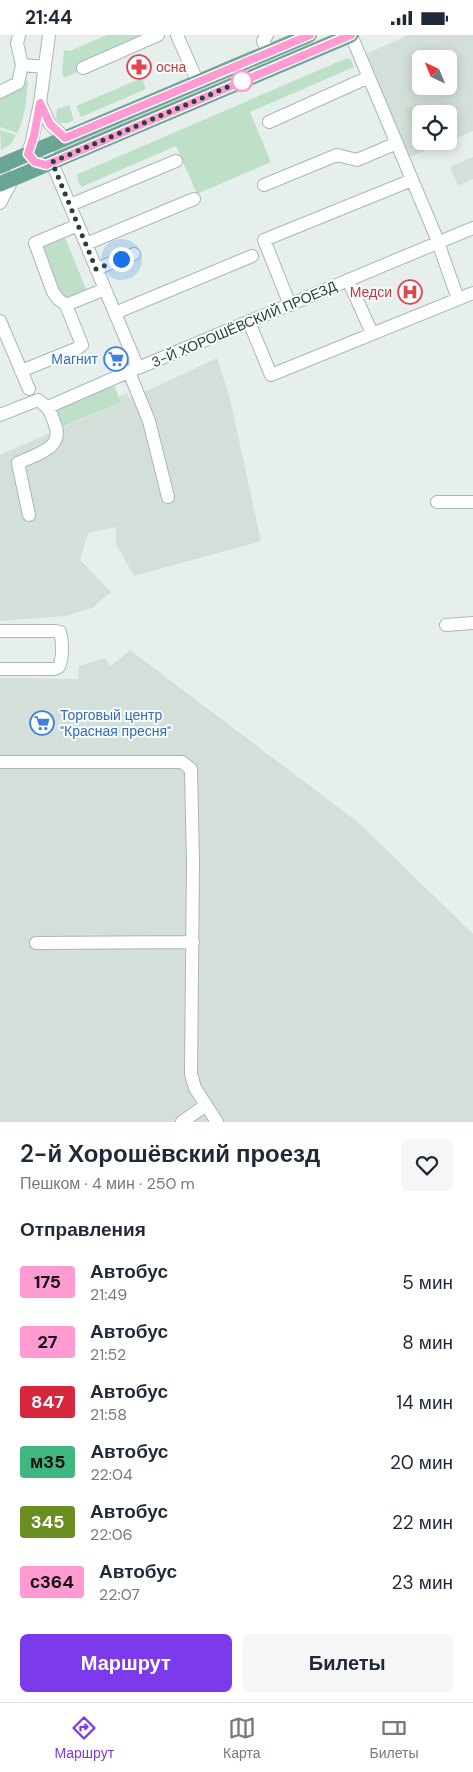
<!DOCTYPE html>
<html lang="ru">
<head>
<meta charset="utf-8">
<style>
	body { margin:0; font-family:"DM Sans",sans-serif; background:#f6f6f7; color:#1f2937; height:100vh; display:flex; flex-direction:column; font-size:19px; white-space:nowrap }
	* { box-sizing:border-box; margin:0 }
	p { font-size:16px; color:#747a83 }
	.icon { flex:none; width:28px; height:28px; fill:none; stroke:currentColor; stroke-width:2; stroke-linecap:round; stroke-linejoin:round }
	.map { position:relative; height:1087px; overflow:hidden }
	.details { display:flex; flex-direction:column; background:#fff; flex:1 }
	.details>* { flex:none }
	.badge { padding:0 10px; border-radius:4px; font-size:18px; line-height:32px }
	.needle { width:32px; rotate:316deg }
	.fabs { position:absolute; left:412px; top:15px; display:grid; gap:10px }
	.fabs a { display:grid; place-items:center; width:45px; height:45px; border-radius:8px; background:#fff; box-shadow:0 2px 12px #0003; font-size:25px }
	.you { position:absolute; width:25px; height:25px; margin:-12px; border:4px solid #fff; border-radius:50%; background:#1a73e8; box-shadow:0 0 0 8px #1a73e833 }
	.map>.badge { position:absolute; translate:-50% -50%; box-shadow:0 0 0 2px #fff }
	h2 { padding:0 20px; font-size:19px; line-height:45px }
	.round { display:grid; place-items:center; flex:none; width:52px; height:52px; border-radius:8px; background:#f6f6f7 }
	.overview { display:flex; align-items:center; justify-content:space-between; height:85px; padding:0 20px }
	h1 { font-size:24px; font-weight:600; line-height:38px }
	.cta { display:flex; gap:10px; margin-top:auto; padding:10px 20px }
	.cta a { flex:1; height:58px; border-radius:8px; background:#7c3aed; color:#fff; font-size:20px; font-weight:600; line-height:58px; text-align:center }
	.cta a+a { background:#f6f6f7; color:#1f2937 }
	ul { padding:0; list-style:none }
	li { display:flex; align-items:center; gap:15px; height:60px; padding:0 20px }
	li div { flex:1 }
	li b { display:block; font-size:19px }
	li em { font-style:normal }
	li .badge { min-width:55px; font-weight:700; text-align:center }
	.status { display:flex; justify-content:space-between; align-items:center; height:35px; padding:0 25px; background:#fff; direction:ltr }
	.status svg { height:14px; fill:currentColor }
	.tabs { display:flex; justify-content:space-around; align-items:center; height:70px; border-top:1px solid #e0e1e3; background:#fff; font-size:14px; color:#747a83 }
	.tabs a { display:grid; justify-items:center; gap:2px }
	.tabs .on { color:#7c3aed }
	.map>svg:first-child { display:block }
</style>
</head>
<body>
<div class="status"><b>21:44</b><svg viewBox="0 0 49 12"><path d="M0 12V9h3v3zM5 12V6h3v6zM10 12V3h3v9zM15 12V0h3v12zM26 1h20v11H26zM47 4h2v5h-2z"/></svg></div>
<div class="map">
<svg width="473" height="1087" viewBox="0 0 473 1087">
	<rect width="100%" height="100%" fill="#e6efeb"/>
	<path fill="#d4dfda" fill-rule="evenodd" d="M409,0H473V96L449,106V79H421V106H448L408,123L366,19ZM421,24H449V51H421Z
		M473,122V144L458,151L450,132Z
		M217,323L229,360L261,506L134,541L116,509V492L88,498L80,525L111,557L92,573L65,581L0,586V420L121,367L119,361L127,358L130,364Z
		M130,615L359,788L473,899V1087H0V643L78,644L79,631L105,623L110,632Z"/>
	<path fill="#bfe0c8" d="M107,0H147L77,30L79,36L64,43L62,38L64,15L70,16Z
		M347,23L351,25L354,32L250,77L271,127L197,159L176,111L81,152L77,143L78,139Z
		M142,43L146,54L81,82L76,71Z
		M26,45L28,47C26,63 26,83 17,98L0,92V62L22,49Z
		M420,68L425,79H421V102L418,103L405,74Z
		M69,70L74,85L68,88H60L56,84L57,74Z
		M0,95L16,100L11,109L1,115Z
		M65,203L87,256L68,264L61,259L42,212Z
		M114,350L121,367L62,392L56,378L57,375Z"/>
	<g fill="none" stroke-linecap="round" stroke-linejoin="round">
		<g stroke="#a8b8b2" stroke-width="14">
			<path id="minor" d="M19,0L17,8L22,30
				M177,0L198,48
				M267,0L263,6L268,17
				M351,0L435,199L458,264
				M83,33L158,0
				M0,57L18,48L22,30L45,32
				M40,68L50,89L65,103
				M269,87L369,42
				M45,111L138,333L473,193
				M264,150L337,120L357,125L397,108
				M0,168L31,110L40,68L49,0
				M70,170L176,126
				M86,209L194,164
				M96,234L134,219
				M348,245L372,298
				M66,270L58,264L53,257L35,208L78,190
				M290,270L264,205L412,145
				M115,278L252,221
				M0,286L29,354
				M249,287L271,340L473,258
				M21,336L78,313L82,310L66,270L105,254
				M129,337L149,386L168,462
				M48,372L135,334
				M0,380L38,365C48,372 50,375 54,387C66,413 37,419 18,428L29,480
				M437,467H473
				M446,590L473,588
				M0,596H55L60,597C63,607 63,622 59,632L54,634H0
				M0,727H182L191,734L193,828L191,1039L195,1053L217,1087
				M36,908L193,907
				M182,1087L206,1070"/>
		</g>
		<g stroke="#c2cac8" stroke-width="16">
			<path id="major" d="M0,131L309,0
				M0,149L351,0"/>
		</g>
		<use href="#minor" stroke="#fff" stroke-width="12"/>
		<use href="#major" stroke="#6aa596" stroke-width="15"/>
	</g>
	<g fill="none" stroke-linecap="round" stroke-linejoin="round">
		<g stroke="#fff" stroke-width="11">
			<path id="line" d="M310,0L65,103L50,89L40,68L34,101L28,119L35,127L46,130L351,0"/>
		</g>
		<use href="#line" stroke="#ff9ad2" stroke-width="8"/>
		<path stroke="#24423a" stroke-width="5" stroke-dasharray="0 9" d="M121,224L96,234L52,127L242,46"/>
	</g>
	<defs>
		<g id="pharmacy-ring" transform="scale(1.25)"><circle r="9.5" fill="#f7fbf9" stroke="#e0444e" stroke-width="1.5"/><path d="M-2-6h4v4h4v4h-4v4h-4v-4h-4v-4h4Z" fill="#e0444e"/></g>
		<g id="hospital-ring" transform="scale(1.25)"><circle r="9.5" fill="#f7fbf9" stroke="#e0444e" stroke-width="1.5"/><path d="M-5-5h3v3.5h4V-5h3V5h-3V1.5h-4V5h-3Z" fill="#e0444e"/></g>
		<g id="supermarket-ring" transform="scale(1.25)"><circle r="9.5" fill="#f7fbf9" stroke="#3f7fe0" stroke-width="1.5"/><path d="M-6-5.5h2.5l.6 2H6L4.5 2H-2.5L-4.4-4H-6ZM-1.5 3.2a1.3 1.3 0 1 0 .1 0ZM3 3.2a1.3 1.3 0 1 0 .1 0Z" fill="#3f7fe0"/></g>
	</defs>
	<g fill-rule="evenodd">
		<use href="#pharmacy-ring" x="139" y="32"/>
		<use href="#hospital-ring" x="410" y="257"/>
		<use href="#supermarket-ring" x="116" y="324"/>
		<use href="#supermarket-ring" x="42" y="688"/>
	</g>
	<circle fill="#fff" stroke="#ff9ad2" stroke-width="2.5" cx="242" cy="46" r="10"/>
	<g text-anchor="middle" stroke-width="4" stroke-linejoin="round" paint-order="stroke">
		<g font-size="14" fill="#be3a42" stroke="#f7fbf9" text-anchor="start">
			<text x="156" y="37">осна</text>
			<text x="392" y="262" text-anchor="end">Медси</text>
		</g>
		<g font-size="14" fill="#24423a" stroke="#f7fbf9">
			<text transform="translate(244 289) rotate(-23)" y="5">3-Й ХОРОШЁВСКИЙ ПРОЕЗД</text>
		</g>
		<g font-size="14" fill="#366cbe" stroke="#f7fbf9" text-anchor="end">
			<text x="98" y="329">Магнит</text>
			<text x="60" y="685" text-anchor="start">Торговый центр<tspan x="60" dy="16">"Красная пресня"</tspan></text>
		</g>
	</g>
</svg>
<div class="fabs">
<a><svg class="needle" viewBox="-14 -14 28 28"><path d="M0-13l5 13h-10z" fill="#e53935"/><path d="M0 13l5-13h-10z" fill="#747a83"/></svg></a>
<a><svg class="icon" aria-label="locate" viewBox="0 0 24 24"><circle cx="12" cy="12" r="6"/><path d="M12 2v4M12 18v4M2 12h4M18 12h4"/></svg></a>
</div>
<div class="you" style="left:121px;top:224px"></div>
</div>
<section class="details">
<div class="overview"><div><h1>2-й Хорошёвский проезд</h1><p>Пешком · 4 мин · 250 m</p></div><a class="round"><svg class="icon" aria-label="heart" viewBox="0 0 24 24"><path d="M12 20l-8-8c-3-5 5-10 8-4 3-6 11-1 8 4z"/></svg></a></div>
<h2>Отправления</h2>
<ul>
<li><span class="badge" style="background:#ff9ad2;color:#111">175</span><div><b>Автобус</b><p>21:49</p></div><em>5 мин</em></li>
<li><span class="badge" style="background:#ff9ad2;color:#111">27</span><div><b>Автобус</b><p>21:52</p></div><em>8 мин</em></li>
<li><span class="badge" style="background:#d7263d;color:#fff">847</span><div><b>Автобус</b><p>21:58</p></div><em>14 мин</em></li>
<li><span class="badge" style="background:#40b781;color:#111">м35</span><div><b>Автобус</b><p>22:04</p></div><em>20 мин</em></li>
<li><span class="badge" style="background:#6b8e23;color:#fff">345</span><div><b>Автобус</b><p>22:06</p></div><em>22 мин</em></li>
<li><span class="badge" style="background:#ff9ad2;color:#111">с364</span><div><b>Автобус</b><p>22:07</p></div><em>23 мин</em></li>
</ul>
<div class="cta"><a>Маршрут</a><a>Билеты</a></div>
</section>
<nav class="tabs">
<a class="on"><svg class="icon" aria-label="directions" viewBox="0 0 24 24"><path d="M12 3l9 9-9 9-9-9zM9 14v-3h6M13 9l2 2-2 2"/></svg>Маршрут</a>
<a><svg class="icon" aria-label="map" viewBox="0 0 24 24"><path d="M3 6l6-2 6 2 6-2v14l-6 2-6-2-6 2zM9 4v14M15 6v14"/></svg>Карта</a>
<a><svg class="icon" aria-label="tickets" viewBox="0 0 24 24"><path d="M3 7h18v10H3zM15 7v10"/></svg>Билеты</a>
</nav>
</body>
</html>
